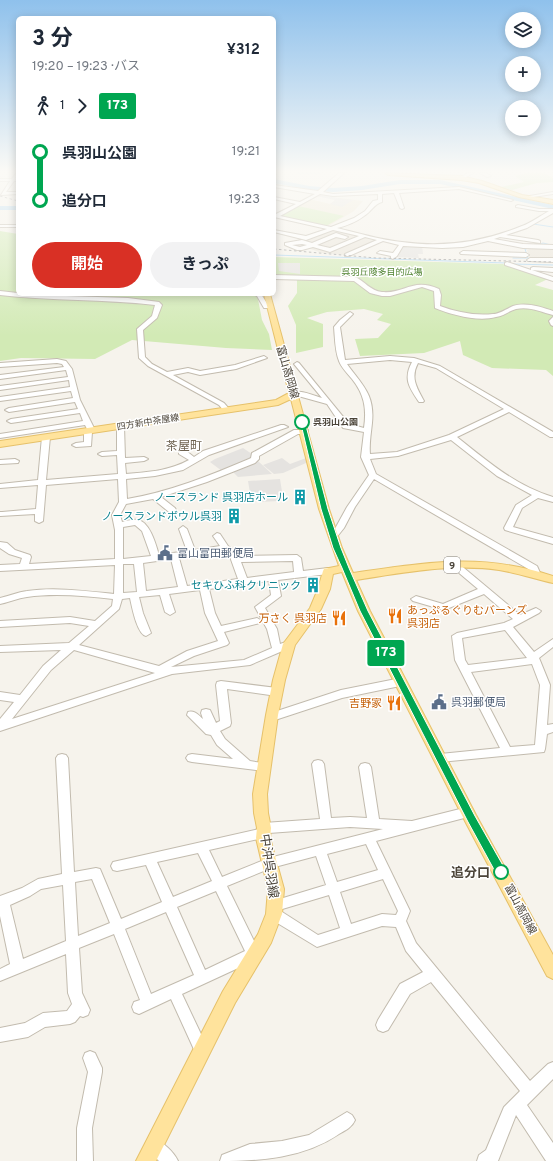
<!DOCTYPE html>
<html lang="ja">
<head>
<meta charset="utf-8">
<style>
	body { margin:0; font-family:Overpass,"Noto Sans JP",sans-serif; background:#f2f2f3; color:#1f2937; height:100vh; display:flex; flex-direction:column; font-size:15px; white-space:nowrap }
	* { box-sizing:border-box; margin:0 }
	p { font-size:13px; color:#747a83 }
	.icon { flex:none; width:22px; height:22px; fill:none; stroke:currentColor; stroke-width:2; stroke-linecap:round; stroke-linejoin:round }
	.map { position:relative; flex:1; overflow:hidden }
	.sheet { position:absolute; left:16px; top:16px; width:260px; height:280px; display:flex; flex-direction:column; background:#fff; border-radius:6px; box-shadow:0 2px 10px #0003 }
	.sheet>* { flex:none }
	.badge { padding:0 8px; border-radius:3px; font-size:14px; line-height:26px }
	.tools { position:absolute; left:505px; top:12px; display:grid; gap:8px }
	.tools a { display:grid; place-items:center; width:36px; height:36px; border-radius:50%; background:#fff; box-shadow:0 2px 10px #0003; font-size:20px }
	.map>.badge { position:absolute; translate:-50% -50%; box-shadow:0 0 0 2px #fff }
	.legs { display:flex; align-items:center; gap:6px; height:44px; padding:0 16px; font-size:13px }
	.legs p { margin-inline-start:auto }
	.overview { display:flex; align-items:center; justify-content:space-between; height:68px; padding:0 16px }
	h1 { font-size:22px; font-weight:700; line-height:30px }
	.action { display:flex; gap:8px; margin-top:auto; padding:8px 16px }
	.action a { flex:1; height:46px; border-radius:24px; background:#d93025; color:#fff; font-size:16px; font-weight:700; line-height:46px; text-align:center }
	.action a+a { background:#f2f2f3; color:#1f2937 }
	ul { padding:0 16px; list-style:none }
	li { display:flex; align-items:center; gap:14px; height:48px; font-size:15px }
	li i { display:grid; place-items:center; width:6px; height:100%; margin:0 5px; background:currentColor }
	li i::after { content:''; width:10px; height:10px; margin:-5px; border:3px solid; border-radius:50%; background:#fff }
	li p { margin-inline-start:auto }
	li:first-child i { background:linear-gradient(#0000 50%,currentColor 0) }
	li:last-child i { background:linear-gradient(currentColor 50%,#0000 0) }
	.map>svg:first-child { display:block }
</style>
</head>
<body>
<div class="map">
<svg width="553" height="1161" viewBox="0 0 553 1161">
	<rect width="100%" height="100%" fill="#f6f3ec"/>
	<path fill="#eae5da" d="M334,230L380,240L345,255L322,253L308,248L301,251L295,250L284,244L305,240Z
		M536,247L553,248V261H531L527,250Z"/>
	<path fill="#efe8d6" d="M340,198L363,201L354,211L327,227L279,216L309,199L330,204Z"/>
	<path fill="#d2eab5" d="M526,173H544L553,178V182L537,183L512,190L501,187L524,182L515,176Z
		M298,206L344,216L326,226L280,216Z
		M0,231L18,234V294H257L262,320L269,334L272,350L226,348L132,340L95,359L21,358L0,361Z
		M274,257L503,264L548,279L535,285L553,290V376L546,370L492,368L463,355L460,341L424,353L360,356L355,339L378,338L391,324L377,320L383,314L364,309L327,312L307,318L323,324V347L296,353V325L288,306L297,293V279L274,277Z"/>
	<path fill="#e5e3e0" d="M320,195L344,199L353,200L342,207L330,204L335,200L316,196Z
		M403,245L422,246L423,254H418L419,258L395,257Z
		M278,263H300V274L279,271Z
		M243,448L252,454L251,460L222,471L210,462L215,459Z
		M282,458L290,464L306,458V463L283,473L274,474L263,465Z
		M258,461L272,474L238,477L232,471Z
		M280,479L283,498H279V501L258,502V499H251L248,481Z"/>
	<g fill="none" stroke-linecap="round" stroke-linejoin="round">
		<path stroke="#a9d4f2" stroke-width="1" d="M296,173H321
			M18,206V210
			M533,224L553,227
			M538,245L543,243L551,245
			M274,255L506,263
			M513,258H528L525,249L530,248
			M512,264L553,265"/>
		<path fill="#a9d4f2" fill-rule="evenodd" d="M274,179L309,186L333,188L362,186L400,180H440L553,205V209L440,184H400L362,190L333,192L309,190L274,183Z
			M0,206H18V210H0Z"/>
		<g stroke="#c2bbae" stroke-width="2">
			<path id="minor" d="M16,173H18L16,179H18V181H14L6,192H18V194L1,195L10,181H0V179H12Z
				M339,173H344L323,192L333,194L459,187L513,200L511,201L459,189L399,193L404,208L402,209L400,208L394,193L382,194V202C374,204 371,212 364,216C356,222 346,226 337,228C358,233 381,240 402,242C445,248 483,242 522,226C531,223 540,216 549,211H539L516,207V206L518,205L539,209H553V213L527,228L506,235L538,240L540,241V243L500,237L494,239L523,244L553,245V249L523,248L488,241L463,247L442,248L403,246L397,256L393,259L391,258V256L377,253L380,251L393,253L399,245L383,241L349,256H345V254L377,240L365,237L330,252L313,247L302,250H297L285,245V243L302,240L312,243L336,233L348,237L345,239L336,237L317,245L330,248L359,236L333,230L306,240L274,232V230L306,236L327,229L274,217V215L296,204L274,199V197L300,202L315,194L274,187V185L318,191ZM320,194L333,196L378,194V200L373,201L365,211L354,218L331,227L280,216ZM302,244L307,245L300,247L292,245Z
				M468,173H473L463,179L459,178Z
				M480,173H486L491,176L487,177Z
				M553,192V194L526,198L524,197Z
				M0,225H18V227H0Z
				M463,251L526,253L529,255L526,257L461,254L460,253Z
				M530,258H553V262L528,261L527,260Z
				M507,262L531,270V268L533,267L553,268V272L532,270L553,277V281L505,265V263Z
				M274,275L355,277C365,281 370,291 382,292C405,294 413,277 439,289L441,295L440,306C456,312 475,316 493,314C499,314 506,309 513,306C526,302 541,307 553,311V315C541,312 529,306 516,309C509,311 503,316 496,317C478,322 452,315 435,308L434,291L422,287L390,296H382L370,293L354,281L274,279Z
				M0,291L35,295L128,298L159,302L162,305L157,318L143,330L145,357L152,364L167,372L188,368L200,371L235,365L264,356L267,358L236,369L200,375L188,372L173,375L224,403L230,410L226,412L224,411L219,405L148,366L139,358L137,329L152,316L155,305C104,299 52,301 0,295Z
				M253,294H261L268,305L272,306V308H264L257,296Z
				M350,312L353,314L340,327L345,360L390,356L414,358L440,366L553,432V437H550L509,412L457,437C487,461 516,486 553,497V502L538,498L522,508L513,527L553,538V544L505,530L504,528L516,505L532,495L497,476L451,440L398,456L370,459L376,474L537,566L541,575L540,577H534L530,570L374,479L355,507L344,528L336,538H330L329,536L336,527L347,507L369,475L361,457L364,432L343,428L327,404L291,394C299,388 313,396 322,398L294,364L297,362L299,363L349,424L364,428C367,408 364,394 352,379C347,373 341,367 339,361C335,351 335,338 334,327L340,320ZM390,360L412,362C403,379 409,387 419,402H423L424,401C417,388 410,378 418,363L436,368L504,409L449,435L397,452L370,454C369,444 371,433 372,423C375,394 362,385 347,364Z
				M553,317V326L551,325L549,321Z
				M57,359L66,361L72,369L80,400L95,430L92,432L91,446L76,447L72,445L76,443L84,442V431L87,429L85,425L0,438V434L83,421L80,413L11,423L7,421L11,419L78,409L75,402L9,412L5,410L9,408L73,398L71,391L0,401V397L70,387L69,380L0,390V386L68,377L66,370L0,379V375L64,367L62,364L57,363L0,367V363Z
				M117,424H120L124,426L125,458L144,457L148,459L144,461L125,463L126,474C148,472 169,471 189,460L179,454V450H185L194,457L203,451L281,425H284L288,427L209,455L183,470L155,476L126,479L127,499C169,492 209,476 249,459L251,458L252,453L294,430H308V434H298L259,456V459L255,463L207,482L161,497L175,508L176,510L175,512H169L153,499L126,504L120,515L122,522C126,521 133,519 138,520C150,522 156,545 159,555L187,551L179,529L183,526L187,529L195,550L220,546L213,536L217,533L220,534L228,546L236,551L239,556L297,555L301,558L303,571L328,568L332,571L328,574L278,580L281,596L265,608L277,629L280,644L289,641L292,642L294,644L292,646L280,652L250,665L172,674L0,731V719L14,702L0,700V692L20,695L43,666L61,650L0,652V646L69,643L89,626L70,623L0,627V621L70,617L95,621L112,606L113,599C85,596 55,593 27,597C18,598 9,602 0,604V598C9,596 18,592 27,591C55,587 85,591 114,594L115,565L0,571V565L20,564L22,558L9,554L0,548V542L7,543L15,550L30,555L31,557L29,564L115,559V530L112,515L119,502L118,479L46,485L43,521L39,523L35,521V514L0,516V512H2L36,509L38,485L0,488V484L38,480L42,437L46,435L50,437L46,480L118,474L117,455L102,456L98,454L102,452L117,451ZM135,525L142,531L151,556L123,559V527ZM224,551L229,554L238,579L187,586L179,558ZM171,559L178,587L146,591L143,563ZM293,561L294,572L247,578L241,562ZM123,564H134L137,592L123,593ZM269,581L271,595L255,607L267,629L272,648L244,660L171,667L194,656L227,645L229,643L224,632L260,623L262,621L257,618L221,626L215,613L209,589ZM200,590L205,613L218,641L187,651L159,666L79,645L119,609L122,599L130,598C132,607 137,634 146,636L151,633L143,613L139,597L160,595L165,612L170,615L175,612L169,594ZM74,650L155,673L12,719L51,670Z
				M15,459L19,461L18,463L0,464V460Z
				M455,562L458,563L520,615L536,608L541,611L539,613L513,627L534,652L553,639V647L539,658L550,685L547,725L553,724V732L547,734L545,749L544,752L440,762L436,761L434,758L436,755L440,754L500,748L455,660L452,636L457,633L504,623L513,619L484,594L444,610L413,601L411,599L416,596L443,604L478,589L452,567L451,565ZM505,630L527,658L468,665L465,660L462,638ZM532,664L540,685L535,745L510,747L471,672Z
				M401,678L405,679L406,682L405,685L342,698L272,721L268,720L267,717L268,714L341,690Z
				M221,681L277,688L281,689L282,692L281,695L277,696L227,689L231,723L230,726L220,731L225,739L250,761L268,764L270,767L268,770L264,771L192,762L188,761L186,758L188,755L192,754L233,759L217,745L211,735L206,734L187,715L188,712C195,710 198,715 203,719L201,713L202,710L206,709L210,710L216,723L220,721L216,685L217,682Z
				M62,754L66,755L68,758L74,872L96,868L100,869L121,919L162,902L146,865L117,871L113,870L111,866L113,862L259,829L260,825L264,823L320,819L312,764L314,761L318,760L322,761L324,764L331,818L350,817L367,818L359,767L361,764L365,763L369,764L371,767L379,819L412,821L468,807L472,809L474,812L472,815L468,817L376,841L410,911L406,921L416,943L530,1081L548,1064L553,1062V1079L527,1105L553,1143V1161H546L516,1115L498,1161H477L479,1155L486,1150L504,1107L520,1091L431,982L410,994L388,1030L383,1032L378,1030L376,1025L378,1020L400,984L423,972L406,951L396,927L382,926L317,947L269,918L268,914L270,910L269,906L270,902L326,885L316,856L271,868L227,886L257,947L262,949L264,953L262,957L182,994L209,1051L207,1056L202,1058L197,1056L171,999L139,1014L134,1012L132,1007L134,1002L140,1000L114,934L79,948L82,993L90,1010L88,1015L83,1017L80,1016L75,1022L70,1024L45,1027L28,1037L0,1042V1028L25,1023L43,1013L67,1011L72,1004L68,993L66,954L0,981V969L10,964L0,916V896L22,888L38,879L62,874L56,758L58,755ZM350,827L383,829L269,858L222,877L209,850L263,838L267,836L269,833ZM366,844L378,870L337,882L327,854ZM198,853L212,881L173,897L157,862ZM92,879L110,923L78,936L75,882ZM383,879L398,911L396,915L382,914L351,924L340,892ZM63,885L66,941L23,959L10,905L30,896L41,889ZM216,891L245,951L205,970L177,907ZM329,895L340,928L318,935L279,910ZM166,912L194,975L151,994L125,929Z
				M90,1051L95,1053L102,1068V1072L92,1128L93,1161H77V1128L88,1072L83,1058L85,1053Z
				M347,1112L352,1115L355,1120C352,1127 346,1130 339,1134C304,1158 261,1161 220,1161L222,1155L250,1144L282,1141L309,1135Z
				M154,1138C163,1142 174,1152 178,1161H159L149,1151L146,1146L149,1141Z"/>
		</g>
		<g stroke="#e6c16a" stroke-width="2">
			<path id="major" d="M385,173L461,176L482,181L522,195L553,200V204L519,197L479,183L461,180L388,175Z
				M264,294H270L329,509L342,548L353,573C426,563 480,552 553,576V583C535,579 518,573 499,570C452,563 403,573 356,580L370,611L476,815L553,955V979L547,976L466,823L358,611L342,572L333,574L330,589L321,609L295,645L285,680L278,715L267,794L268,813L271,828L270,838L284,889L282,914L271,943L235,1003L156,1161H136L223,991L258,934L266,914L268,889L256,838L257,828L254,813L253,794L266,715L273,680L283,644L310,608L318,589L323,571L324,569L339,566L319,509L291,399L278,405L0,447V441L276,400L289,393Z"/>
		</g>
		<use href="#minor" fill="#fff" fill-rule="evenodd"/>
		<use href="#major" fill="#ffe39c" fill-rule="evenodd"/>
		<path stroke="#9a9a9a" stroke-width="1" stroke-dasharray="2.5 2.5" stroke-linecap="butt" d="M0,196L18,201
			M274,249L376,258L553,262"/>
	</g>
	<linearGradient id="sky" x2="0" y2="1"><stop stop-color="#8fc1ec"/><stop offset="0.51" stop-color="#fbfaf6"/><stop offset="1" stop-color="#fbfaf6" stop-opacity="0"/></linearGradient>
	<rect width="553" height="336" fill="url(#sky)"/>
	<path fill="#00a651" stroke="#fff" d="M300,420L305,422L328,509L341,548L349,568L368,611L475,816L505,869L506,872L505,875L501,877L497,875L468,822L360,611L342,568L333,548L321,509Z"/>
	<defs>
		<g id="building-bare" transform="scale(1.2)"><path d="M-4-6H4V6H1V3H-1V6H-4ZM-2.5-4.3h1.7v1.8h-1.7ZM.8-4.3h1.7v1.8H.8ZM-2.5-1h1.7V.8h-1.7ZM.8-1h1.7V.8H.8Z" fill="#0f9aa8" stroke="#fff" stroke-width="2.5" paint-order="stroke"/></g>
		<g id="civic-bare" transform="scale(1.2)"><path d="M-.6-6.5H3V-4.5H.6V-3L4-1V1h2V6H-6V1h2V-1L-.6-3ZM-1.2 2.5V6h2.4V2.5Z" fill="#5c6f8a" stroke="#fff" stroke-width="2.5" paint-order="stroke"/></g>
		<g id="restaurant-bare" transform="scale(1.2)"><path d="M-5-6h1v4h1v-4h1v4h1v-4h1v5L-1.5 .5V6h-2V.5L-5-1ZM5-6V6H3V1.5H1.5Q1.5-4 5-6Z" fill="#e8710a" stroke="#fff" stroke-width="2.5" paint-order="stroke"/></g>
	</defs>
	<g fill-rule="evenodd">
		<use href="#building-bare" x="300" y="497"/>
		<use href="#building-bare" x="234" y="516"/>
		<use href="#civic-bare" x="165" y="553"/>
		<use href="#building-bare" x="313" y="585"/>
		<use href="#restaurant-bare" x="395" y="616"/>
		<use href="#restaurant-bare" x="339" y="618"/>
		<use href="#civic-bare" x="439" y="702"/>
		<use href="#restaurant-bare" x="394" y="703"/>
	</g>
	<g fill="#fff" stroke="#00a651" stroke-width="2">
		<circle cx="302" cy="422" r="7"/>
		<circle cx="501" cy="872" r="7"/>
	</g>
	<g text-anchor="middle" stroke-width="3" stroke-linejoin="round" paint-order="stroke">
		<g font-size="9" fill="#4a7f2a" stroke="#fff">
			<text x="382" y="275">呉羽丘陵多目的広場</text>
		</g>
		<g font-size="9" fill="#4b4439" stroke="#fff">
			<text transform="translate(148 422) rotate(-9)" y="3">四方新中茶屋線</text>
		</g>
		<g font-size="9" font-weight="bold" fill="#4b4439" stroke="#fff" text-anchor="start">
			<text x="313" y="425">呉羽山公園</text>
		</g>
		<rect fill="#fff" stroke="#817c74" stroke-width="1" x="444" y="557" width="16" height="16" rx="3"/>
		<g font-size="10" font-weight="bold" fill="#4b4439">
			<text x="452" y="569">9</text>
		</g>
		<g font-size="11" fill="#4b4439" stroke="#fff">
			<text transform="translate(288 372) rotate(74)" y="4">富山高岡線</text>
			<text transform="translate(521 909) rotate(62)" y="4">富山高岡線</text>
		</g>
		<g font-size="11" fill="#0d838f" stroke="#fff" text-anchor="end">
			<text x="288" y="501">ノースランド 呉羽店ホール</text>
			<text x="222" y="520">ノースランドボウル呉羽</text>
			<text x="301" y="589">セキひふ科クリニック</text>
		</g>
		<g font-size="11" fill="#4e5e75" stroke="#fff" text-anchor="start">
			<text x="177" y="557">富山富田郵便局</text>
			<text x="451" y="706">呉羽郵便局</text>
		</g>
		<g font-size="11" fill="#c56008" stroke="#fff" text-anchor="end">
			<text x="407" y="614" text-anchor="start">あっぷるぐりむバーンズ<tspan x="407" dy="13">呉羽店</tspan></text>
			<text x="327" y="622">万さく 呉羽店</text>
			<text x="382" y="707">吉野家</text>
		</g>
		<g font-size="12" fill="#6e6250" stroke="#fff">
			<text x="184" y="450">茶屋町</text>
		</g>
		<g font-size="13" fill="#4b4439" stroke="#fff">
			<text transform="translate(270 866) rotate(82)" y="5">中沖呉羽線</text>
		</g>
		<g font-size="13" font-weight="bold" fill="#4b4439" stroke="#fff" text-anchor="end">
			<text x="490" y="877">追分口</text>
		</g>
	</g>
</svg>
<div class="tools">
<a><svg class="icon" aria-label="layers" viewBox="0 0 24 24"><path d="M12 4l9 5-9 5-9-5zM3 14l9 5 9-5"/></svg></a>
<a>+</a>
<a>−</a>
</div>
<b class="badge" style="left:386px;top:653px;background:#00a651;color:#fff">173</b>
<section class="sheet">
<div class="overview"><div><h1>3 分</h1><p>19:20 – 19:23 · バス</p></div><b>¥312</b></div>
<div class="legs"><svg class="icon" aria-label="walk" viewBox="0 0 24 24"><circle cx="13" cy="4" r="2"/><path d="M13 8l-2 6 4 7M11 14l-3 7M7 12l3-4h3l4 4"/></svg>1<svg class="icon" aria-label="forward" viewBox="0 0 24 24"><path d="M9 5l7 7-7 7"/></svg><b class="badge" style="background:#00a651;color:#fff">173</b></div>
<ul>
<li><i style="color:#00a651"></i><b>呉羽山公園</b><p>19:21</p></li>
<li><i style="color:#00a651"></i><b>追分口</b><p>19:23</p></li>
</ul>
<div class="action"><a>開始</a><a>きっぷ</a></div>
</section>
</div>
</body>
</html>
